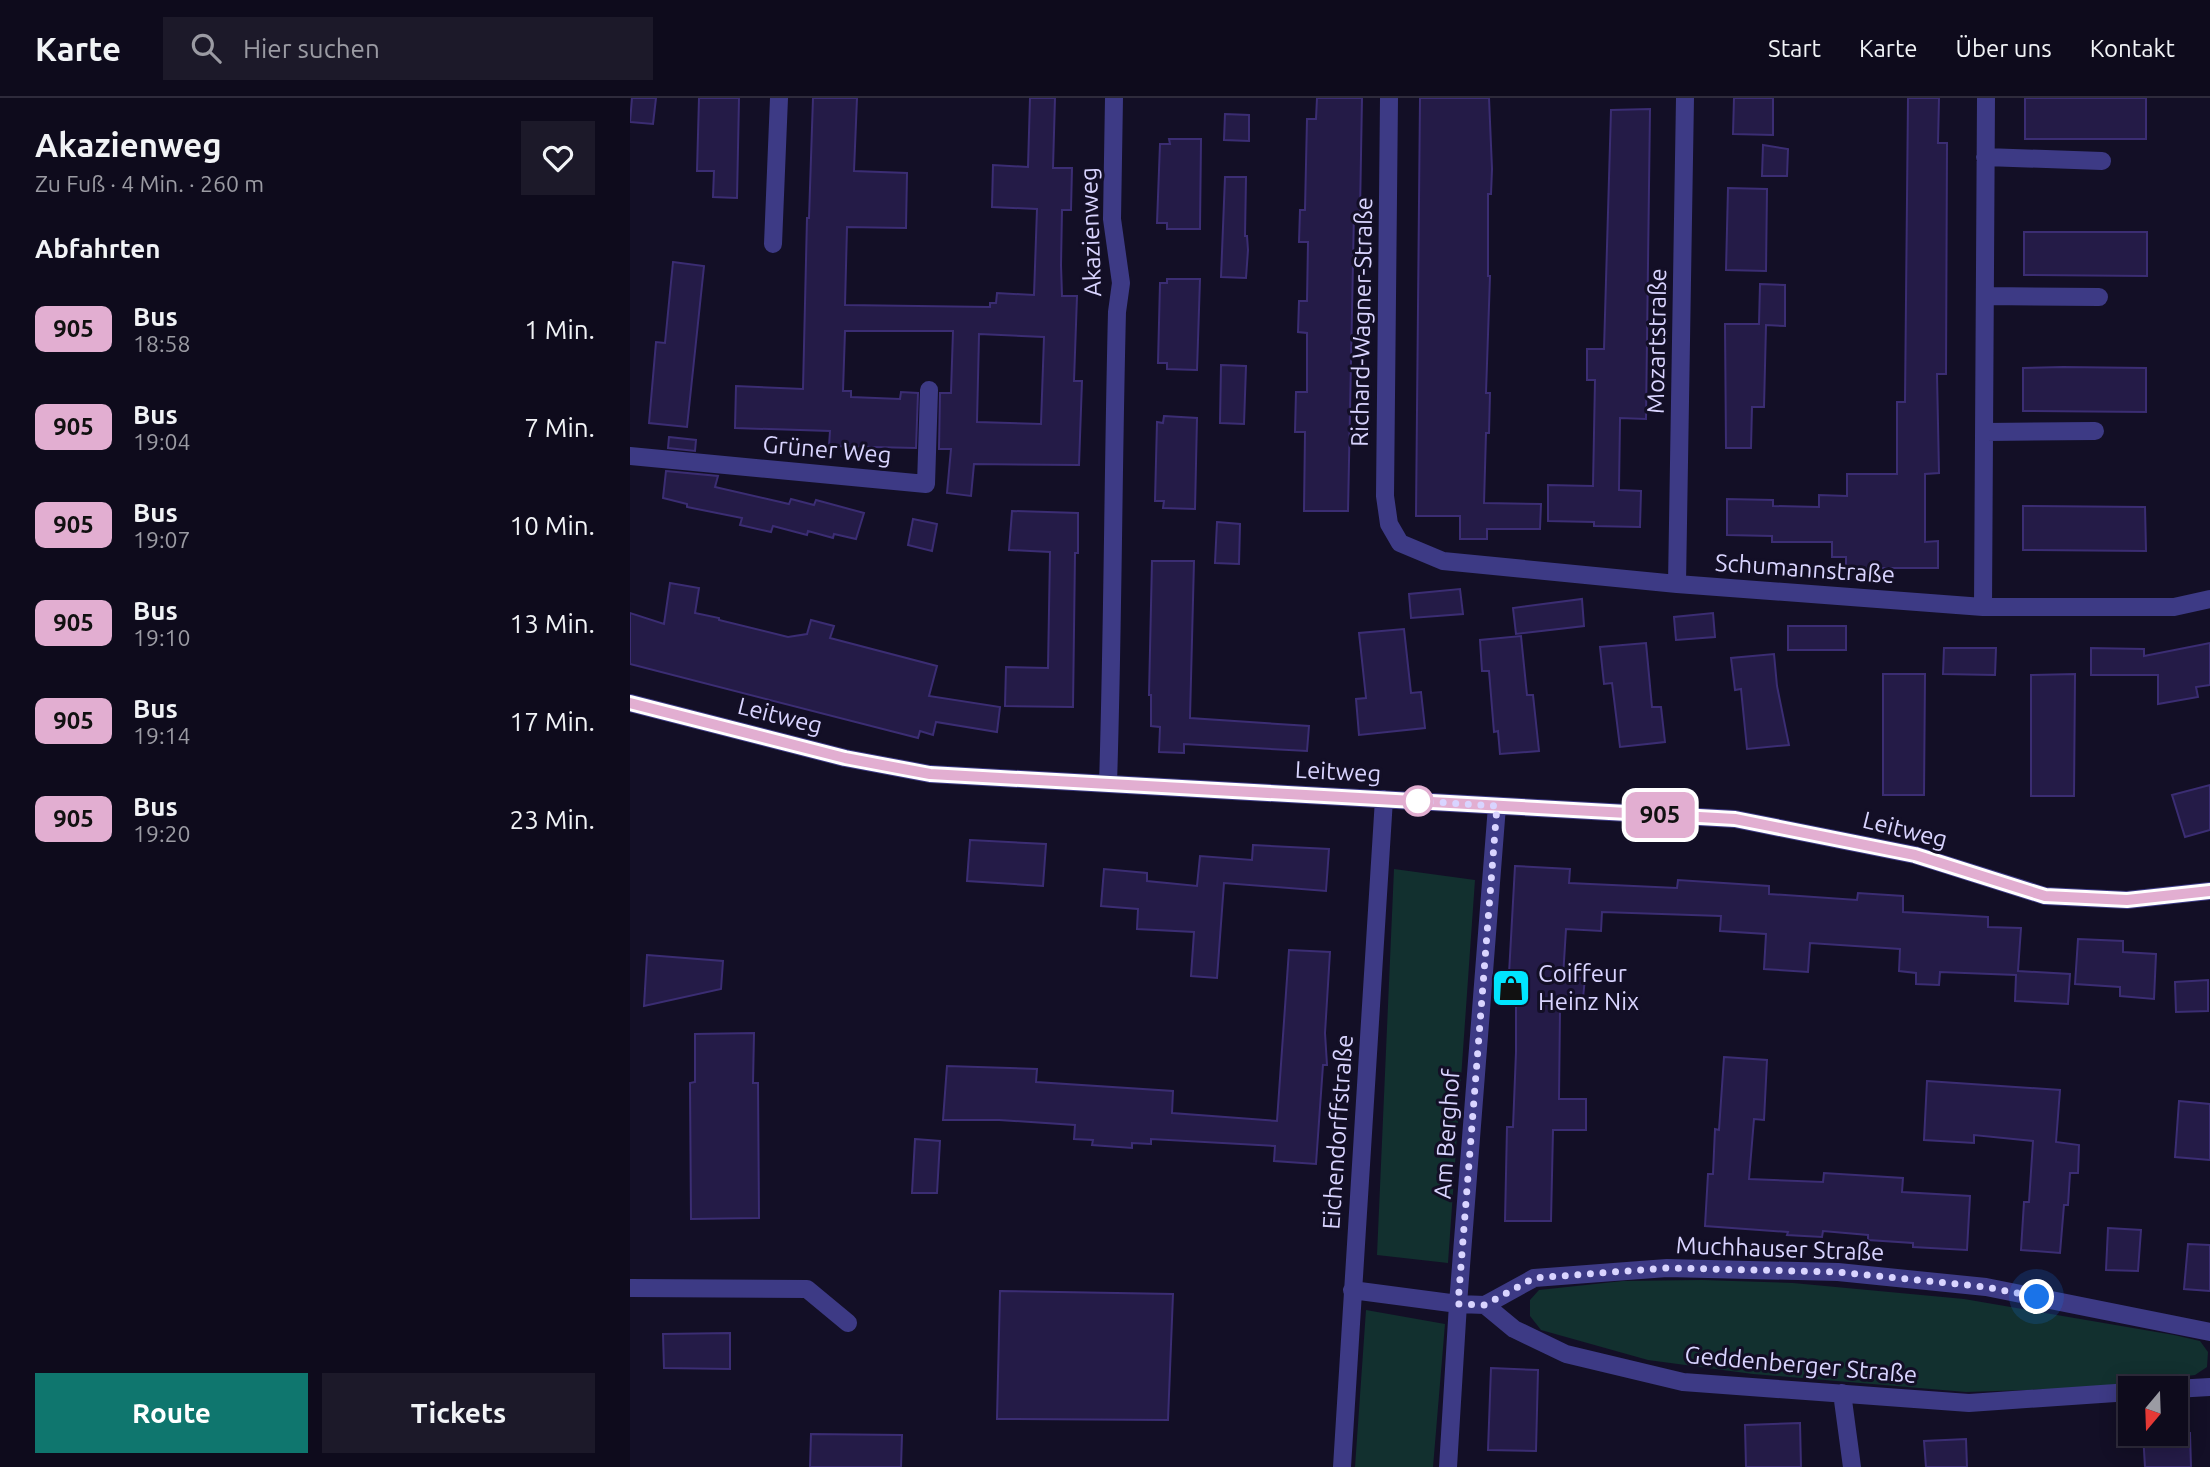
<!DOCTYPE html>
<html lang="de">
<head>
<meta charset="utf-8">
<style>
	body { margin:0; font-family:Ubuntu,sans-serif; background:#1c1929; color:#f1f3f6; height:100vh; display:flex; flex-direction:column; font-size:26px; white-space:nowrap }
	* { box-sizing:border-box; margin:0 }
	p { font-size:23px; color:#9b9ba3 }
	.icon { flex:none; width:38px; height:38px; fill:none; stroke:currentColor; stroke-width:2; stroke-linecap:round; stroke-linejoin:round }
	.map { position:relative; flex:1; overflow:hidden }
	.panel { display:flex; flex-direction:column; background:#0e0b1c; width:630px }
	.panel>* { flex:none }
	.badge { padding:0 14px; border-radius:10px; font-size:24px; line-height:46px }
	.needle { width:46px; rotate:199deg }
	.tools { position:absolute; left:1488px; top:1278px; display:grid; gap:14px }
	.tools a { display:grid; place-items:center; width:70px; height:70px; border-radius:0px; background:#0e0b1c; box-shadow:0 4px 18px #0003,0 0 0 2px #2e2b3b; font-size:35px }
	.you { position:absolute; width:35px; height:35px; margin:-18px; border:5px solid #fff; border-radius:50%; background:#1a73e8; box-shadow:0 0 0 10px #1a73e833 }
	.map>.badge { position:absolute; translate:-50% -50%; box-shadow:0 0 0 4px #fff }
	h2 { padding:0 35px; font-size:26px; line-height:63px }
	.round { display:grid; place-items:center; flex:none; width:74px; height:74px; border-radius:0px; background:#1c1929 }
	.head { display:flex; align-items:center; justify-content:space-between; height:119px; padding:0 35px }
	h1 { font-size:33px; font-weight:700; line-height:52px }
	.action { display:flex; gap:14px; margin-top:auto; padding:14px 35px }
	.action a { flex:1; height:80px; border-radius:0px; background:#0f766e; color:#fff; font-size:28px; font-weight:700; line-height:80px; text-align:center }
	.action a+a { background:#1c1929; color:#f1f3f6 }
	ul { padding:0; list-style:none }
	li { display:flex; align-items:center; gap:21px; height:98px; padding:0 35px }
	li div { flex:1 }
	li b { display:block; font-size:26px }
	li em { font-style:normal }
	li .badge { min-width:77px; font-weight:700; text-align:center }
	header { display:flex; align-items:center; gap:42px; box-sizing:border-box; height:98px; padding:0 35px; background:#0e0b1c; border-bottom:2px solid #2e2b3b }
	header strong { font-size:33px }
	nav { display:flex; gap:38px; margin-inline-start:auto; font-size:24px }
	.search { width:490px; height:63px; background:#1c1929; display:flex; align-items:center; gap:18px; box-sizing:border-box; padding:0 24px; border-radius:0px; color:#9b9ba3; font-size:26px }
	main { display:flex; flex:1; min-height:0 }
	.map>svg:first-child { display:block }
</style>
</head>
<body>
<header>
<strong>Karte</strong>
<div class="search"><svg class="icon" aria-label="search" viewBox="0 0 24 24"><circle cx="10" cy="10" r="6"/><path d="M15 15l6 6"/></svg>Hier suchen</div>
<nav><a>Start</a><a>Karte</a><a>Über uns</a><a>Kontakt</a></nav>
</header>
<main>
<section class="panel">
<div class="head"><div><h1>Akazienweg</h1><p>Zu Fuß · 4 Min. · 260 m</p></div><a class="round"><svg class="icon" aria-label="heart" viewBox="0 0 24 24"><path d="M12 20l-8-8c-3-5 5-10 8-4 3-6 11-1 8 4z"/></svg></a></div>
<h2>Abfahrten</h2>
<ul>
<li><span class="badge" style="background:#e2aed1;color:#111">905</span><div><b>Bus</b><p>18:58</p></div><em>1 Min.</em></li>
<li><span class="badge" style="background:#e2aed1;color:#111">905</span><div><b>Bus</b><p>19:04</p></div><em>7 Min.</em></li>
<li><span class="badge" style="background:#e2aed1;color:#111">905</span><div><b>Bus</b><p>19:07</p></div><em>10 Min.</em></li>
<li><span class="badge" style="background:#e2aed1;color:#111">905</span><div><b>Bus</b><p>19:10</p></div><em>13 Min.</em></li>
<li><span class="badge" style="background:#e2aed1;color:#111">905</span><div><b>Bus</b><p>19:14</p></div><em>17 Min.</em></li>
<li><span class="badge" style="background:#e2aed1;color:#111">905</span><div><b>Bus</b><p>19:20</p></div><em>23 Min.</em></li>
</ul>
<div class="action"><a>Route</a><a>Tickets</a></div>
</section>
<div class="map">
<svg width="1580" height="1369" viewBox="0 0 1580 1369">
	<rect width="100%" height="100%" fill="#130f26"/>
	<path fill="#12302f" d="M764,771L845,782L818,1165L747,1157Z
		M1072,1182L1163,1185L1334,1201L1544,1237L1570,1243L1578,1254L1577,1269L1565,1277L1454,1290L1336,1294L1123,1276L1018,1262L911,1232L900,1218V1202L909,1192L993,1183Z
		M736,1212L815,1226L803,1369H725Z"/>
	<path fill="#241b47" stroke="#3b2d73" stroke-width="2" fill-rule="evenodd" d="M2,0H26L23,26L0,24Z
		M69,0H109L107,100L83,99L84,73H67Z
		M183,0H227L224,73L277,75L276,130L217,129L215,207L360,209V205H366L367,195L404,197L407,111L362,109L363,67L398,69L400,0H425L423,70H442L441,112H432L431,167L432,198H447L444,283H452L449,367L344,366L341,398L317,395L321,351H309L310,295H321L323,233H215L213,293H221V299L270,301L271,294L288,295L286,350L199,348L200,333L105,330L106,288L173,291L177,120H179ZM349,236L414,239L411,326L347,324Z
		M687,0H732L730,114H724L718,413H674L675,334H665L666,294H677V235L668,234L669,203H677L678,144H669L670,112H675L677,21H686Z
		M790,0H859L862,71L861,96H858V178H860L856,295H860L859,335H856L854,405L911,406L910,431H857V441H830V418H786Z
		M1104,0H1143V37L1103,36Z
		M1278,0H1309L1308,45H1317L1316,276H1307L1309,375L1295,376V444L1308,443V470H1216V459H1202V444H1142V438L1097,437V401L1143,402V408L1189,409V397L1217,398V376H1267V304H1275Z
		M1395,0H1516V41H1395Z
		M1020,11L1016,321L990,320L989,392L1011,393L1010,429L964,428V424L918,423V387L963,388L965,282H957V251H974L981,12Z
		M595,16L619,17V43L594,42Z
		M539,41H571L570,131H537V125H527L530,46H540Z
		M1133,47L1158,51L1157,78H1132Z
		M595,79H616L615,138H617L618,152L616,180L591,179Z
		M1098,90L1137,91L1136,173L1096,172Z
		M1394,134H1517V178L1394,177Z
		M43,164L74,168L57,329L19,325L26,244L35,245Z
		M537,181H570L567,272L537,271V265H528L530,185H537Z
		M1130,186L1155,187V228L1136,227L1134,309H1122L1121,350H1096L1095,226H1129Z
		M591,267L616,268L614,326L590,325Z
		M1433,269L1516,270V314L1393,313V270Z
		M534,318L567,320L565,411L533,410L534,403H525L527,324L533,325Z
		M39,339L66,342L65,353L38,350Z
		M36,373L88,378L85,389L159,406L161,401L184,407L186,402L234,415L226,441L204,436L203,440L178,433L177,437L143,428L141,434L110,427L112,420L57,409V406L33,400Z
		M1393,408L1515,409L1516,453L1393,452Z
		M382,413L448,415V455H445L443,609L375,608L376,569L418,570L420,454L379,452Z
		M283,421L307,426L302,453L278,447Z
		M587,424L610,426L609,466L585,465Z
		M522,463H564L560,620L679,628L677,653L554,646V655L529,654L530,629L521,628V597H519Z
		M40,485L69,490L65,515L89,520V522L158,539L177,536L181,522L204,528L200,540L307,568L299,598L370,609L367,634L306,624L303,637L290,633L288,640L0,566V515L34,526Z
		M830,491L833,516L781,520L779,496Z
		M952,501L954,528L886,536L883,510Z
		M1083,515L1085,539L1046,542L1044,519Z
		M1158,528H1216V552H1158Z
		M774,531L781,595L791,594L795,630L729,637L726,601L736,600L729,535Z
		M891,538L897,597H903L909,653L870,656L868,633L864,634L859,573H852L850,542Z
		M1016,545L1022,609H1031L1035,644L990,649L982,585L974,586L970,549Z
		M1580,545V587L1566,589L1568,599L1528,606V577H1461V550L1514,551V558Z
		M1314,550H1366L1365,577L1313,576Z
		M1144,556L1147,588L1159,647L1117,651L1111,591L1105,592L1101,560Z
		M1253,576H1295L1294,697H1253Z
		M1445,576L1444,698H1401V577Z
		M1580,687V732L1555,739L1542,697Z
		M340,742L416,746L413,788L337,783Z
		M623,747L699,751L696,793L594,785L587,880L561,878L564,834L507,831L508,811L471,808L474,771L517,775V783L567,788L570,758L622,762Z
		M885,768L940,771L939,785L1047,790L1048,782L1139,788V796L1227,802L1228,795L1273,798V814L1358,819V829L1391,830L1388,873L1440,876L1438,906L1385,903L1386,877L1310,874L1309,887L1286,886V875L1269,873L1270,851L1180,845L1178,874L1134,871L1136,836L1090,833L1091,818L972,814L971,833L936,831L933,879L955,880L952,910H930L929,1001H956V1032H923L921,1123H875L877,1029H883L886,954V877L879,876Z
		M1448,841L1493,843V854L1526,856L1524,901L1490,898V889L1445,886Z
		M659,852L700,854L695,935L697,967H693L686,1066L644,1063L645,1048L521,1041V1046L502,1045V1050L462,1047L463,1042L444,1041L445,1027L369,1022H313L317,968L407,971L406,984L543,993L542,1015L647,1023Z
		M17,857L93,863L91,891L14,908Z
		M1578,882V913L1546,914L1545,884Z
		M124,935L123,985H128L129,1120L61,1121L60,985L65,984V936Z
		M1094,959L1137,962L1134,1022L1124,1021L1119,1081L1193,1084L1194,1075L1273,1080L1272,1094L1340,1098L1337,1152L1283,1149V1145L1238,1142V1137L1193,1133L1192,1139L1157,1137L1158,1134L1075,1128L1078,1076H1083L1085,1031L1089,1032Z
		M1297,983L1430,992L1426,1044L1449,1047L1448,1075H1440L1438,1107H1434L1430,1155L1391,1152L1394,1104H1399L1403,1043L1344,1037V1045L1294,1042Z
		M1549,1003L1580,1006V1062L1545,1059Z
		M285,1041L310,1043L307,1095H282Z
		M1478,1130L1511,1132L1508,1173L1476,1172Z
		M1558,1146L1580,1147V1193L1554,1191Z
		M370,1193L543,1196L538,1322L367,1321Z
		M100,1235V1271L34,1270L33,1236Z
		M861,1270L908,1272L906,1353L858,1352Z
		M1170,1325L1171,1369H1116L1115,1327Z
		M1513,1335H1560L1561,1369H1515Z
		M181,1336L272,1337L271,1369H180Z
		M1336,1341L1337,1369H1296L1294,1343Z"/>
	<g fill="none" stroke-linecap="round" stroke-linejoin="round">
		<path stroke="#3d3a85" stroke-width="18" d="M759,0L755,398L759,426L770,445L813,463L1047,486L1353,509H1544L1580,501
			M1355,59L1472,63
			M143,146L149,0
			M1355,198L1469,199
			M1355,334L1465,333
			M0,358L296,386L299,292
			M1047,486L1055,0
			M1353,509L1356,0
			M0,605L215,660L300,676L1105,721L1285,757L1415,798L1497,802L1580,793
			M478,686C483,529 483,372 487,214L491,185L482,121L484,0
			M0,1190L177,1191L218,1225
			M722,1192L828,1206L855,1207L904,1180L1037,1170L1208,1174L1356,1189L1580,1234
			M855,1207L884,1231L936,1256L1053,1284L1339,1305L1500,1294
			M1545,1291L1580,1289
			M1212,1295L1222,1369
			M712,1369L754,701
			M818,1369L828,1206L867,708"/>
	</g>
	<g fill="none" stroke-linecap="round" stroke-linejoin="round">
		<g stroke="#fff" stroke-width="16">
			<path id="line" d="M0,605L215,660L300,676L1105,721L1285,757L1415,798L1497,802L1580,793"/>
		</g>
		<use href="#line" stroke="#e2aed1" stroke-width="10"/>
		<path stroke="#d9d4ff" stroke-width="7" stroke-dasharray="0 12.6" d="M788,703L867,708L828,1206L855,1207L904,1180L1037,1170L1208,1174L1356,1189L1407,1199"/>
	</g>
	<defs>
		<g id="shop-square" transform="scale(2.0125)"><rect x="-9" y="-9" width="18" height="18" rx="4" fill="#00e5ff" stroke="#130f26"/><path d="M-5-2.5h2.3a2.7 3.5 0 0 1 5.4 0H5L5.5 6h-11ZM-1.5-2.5h3a1.5 2.3 0 0 0-3 0Z" fill="#111"/></g>
	</defs>
	<g fill-rule="evenodd">
		<use href="#shop-square" x="881" y="890"/>
	</g>
	<circle fill="#fff" stroke="#e2aed1" stroke-width="3.5" cx="788" cy="703" r="14"/>
	<g text-anchor="middle" stroke-width="6" stroke-linejoin="round" paint-order="stroke">
		<g font-size="24" fill="#d9d4ff" stroke="#130f26">
			<text transform="translate(461 134) rotate(-92)" y="8">Akazienweg</text>
			<text transform="translate(732 224) rotate(-89)" y="8">Richard-Wagner-Straße</text>
			<text transform="translate(1027 243) rotate(-89)" y="8">Mozartstraße</text>
			<text transform="translate(197 352) rotate(5)" y="8">Grüner Weg</text>
			<text transform="translate(1175 471) rotate(4)" y="8">Schumannstraße</text>
			<text transform="translate(150 618) rotate(14)" y="8">Leitweg</text>
			<text transform="translate(708 674) rotate(3)" y="8">Leitweg</text>
			<text transform="translate(1275 732) rotate(14)" y="8">Leitweg</text>
			<text transform="translate(708 1034) rotate(-86)" y="8">Eichendorffstraße</text>
			<text transform="translate(817 1036) rotate(-86)" y="8">Am Berghof</text>
			<text transform="translate(1150 1151) rotate(2)" y="8">Muchhauser Straße</text>
			<text transform="translate(1171 1267) rotate(5)" y="8">Geddenberger Straße</text>
		</g>
		<g font-size="24" fill="#d9d4ff" stroke="#130f26" text-anchor="start">
			<text x="908" y="884">Coiffeur<tspan x="908" dy="28">Heinz Nix</tspan></text>
		</g>
	</g>
</svg>
<div class="tools">
<a><svg class="needle" viewBox="-14 -14 28 28"><path d="M0-13l5 13h-10z" fill="#e53935"/><path d="M0 13l5-13h-10z" fill="#9b9ba3"/></svg></a>
</div>
<div class="you" style="left:1407px;top:1199px"></div>
<b class="badge" style="left:1030px;top:717px;background:#e2aed1;color:#111">905</b>
</div>
</main>
</body>
</html>
